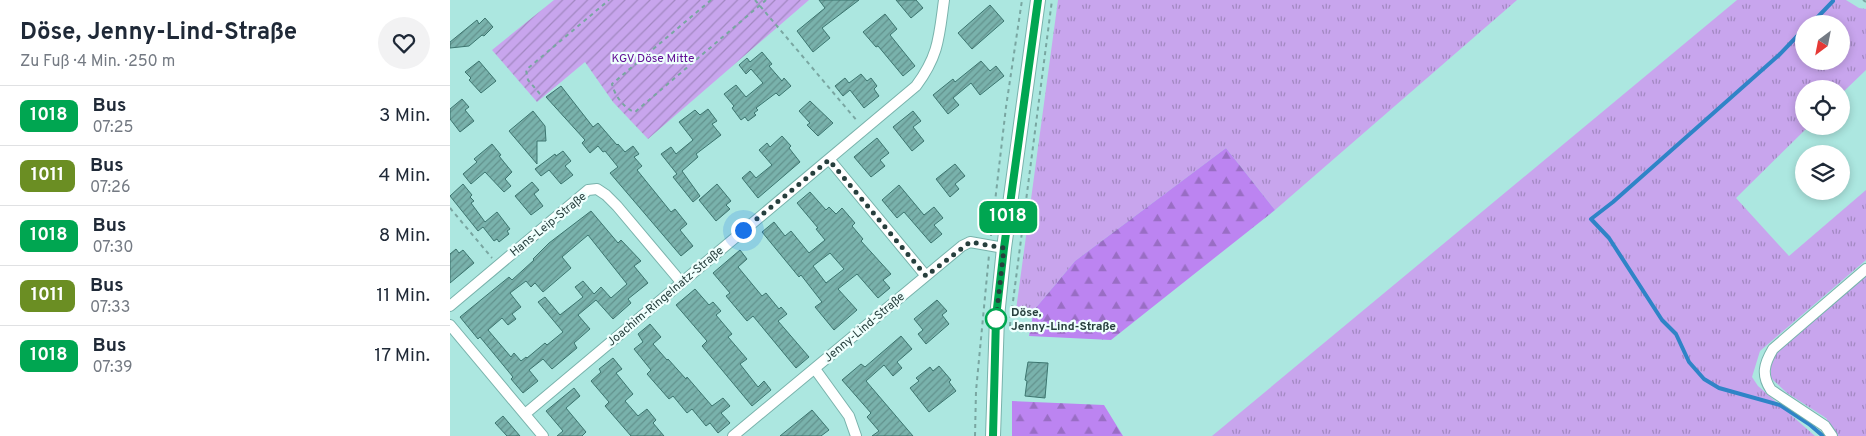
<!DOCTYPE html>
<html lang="de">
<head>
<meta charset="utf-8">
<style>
	body { margin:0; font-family:Overpass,sans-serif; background:#f2f2f3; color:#1f2937; height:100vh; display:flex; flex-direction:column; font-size:19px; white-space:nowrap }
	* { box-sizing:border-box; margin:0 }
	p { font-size:16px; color:#747a83 }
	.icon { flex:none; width:28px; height:28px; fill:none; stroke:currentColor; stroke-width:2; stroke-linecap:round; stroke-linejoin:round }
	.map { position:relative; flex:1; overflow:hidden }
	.side { display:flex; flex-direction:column; background:#fff; width:450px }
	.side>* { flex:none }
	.badge { padding:0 10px; border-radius:8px; font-size:18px; line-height:32px }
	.needle { width:32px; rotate:212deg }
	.buttons { position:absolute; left:1345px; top:15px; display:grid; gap:10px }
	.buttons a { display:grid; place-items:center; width:55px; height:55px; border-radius:50%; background:#fff; box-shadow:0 2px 8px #0003; font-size:25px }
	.you { position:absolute; width:25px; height:25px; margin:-12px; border:4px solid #fff; border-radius:50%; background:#1a73e8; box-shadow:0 0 0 8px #1a73e833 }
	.map>.badge { position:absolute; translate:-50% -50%; box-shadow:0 0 0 2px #fff }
	.round { display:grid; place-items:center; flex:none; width:52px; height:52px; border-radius:26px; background:#f2f2f3 }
	.overview { display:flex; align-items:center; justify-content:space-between; height:85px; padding:0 20px }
	h1 { font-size:24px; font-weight:700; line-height:38px }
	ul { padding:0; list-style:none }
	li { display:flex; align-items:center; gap:15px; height:60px; padding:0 20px; border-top:1px solid #e0e1e3 }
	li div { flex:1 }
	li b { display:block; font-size:19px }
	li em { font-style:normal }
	li .badge { min-width:55px; font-weight:700; text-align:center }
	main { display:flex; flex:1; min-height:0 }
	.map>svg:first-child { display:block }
</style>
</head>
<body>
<main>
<section class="side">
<div class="overview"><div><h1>Döse, Jenny-Lind-Straße</h1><p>Zu Fuß · 4 Min. · 250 m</p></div><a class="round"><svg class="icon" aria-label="heart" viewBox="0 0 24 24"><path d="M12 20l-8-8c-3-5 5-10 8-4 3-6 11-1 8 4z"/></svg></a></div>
<ul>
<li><span class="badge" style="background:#00a651;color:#fff">1018</span><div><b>Bus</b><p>07:25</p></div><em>3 Min.</em></li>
<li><span class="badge" style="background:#6b8e23;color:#fff">1011</span><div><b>Bus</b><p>07:26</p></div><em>4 Min.</em></li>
<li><span class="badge" style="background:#00a651;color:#fff">1018</span><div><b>Bus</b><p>07:30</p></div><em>8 Min.</em></li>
<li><span class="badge" style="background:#6b8e23;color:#fff">1011</span><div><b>Bus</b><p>07:33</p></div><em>11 Min.</em></li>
<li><span class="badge" style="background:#00a651;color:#fff">1018</span><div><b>Bus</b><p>07:39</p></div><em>17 Min.</em></li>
</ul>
</section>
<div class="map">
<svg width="1416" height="436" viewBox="0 0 1416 436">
	<defs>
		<pattern id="grass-tufts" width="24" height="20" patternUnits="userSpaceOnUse" patternTransform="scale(1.25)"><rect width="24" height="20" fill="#c8a5ed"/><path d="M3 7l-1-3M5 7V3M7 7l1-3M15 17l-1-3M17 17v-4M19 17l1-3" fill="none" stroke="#a288c1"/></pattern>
		<pattern id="forest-firs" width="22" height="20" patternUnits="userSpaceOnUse" patternTransform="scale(1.25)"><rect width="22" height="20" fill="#bc84f1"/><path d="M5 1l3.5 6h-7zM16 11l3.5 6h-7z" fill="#996dc4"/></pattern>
		<pattern id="garden-furrows" width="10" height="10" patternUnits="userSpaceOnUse" patternTransform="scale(1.25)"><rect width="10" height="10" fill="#c8a5ed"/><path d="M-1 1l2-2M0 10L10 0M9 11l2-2" fill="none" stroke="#a288c1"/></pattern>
		<pattern id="building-hatch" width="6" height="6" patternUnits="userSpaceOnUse" patternTransform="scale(1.25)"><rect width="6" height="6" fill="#79b2ac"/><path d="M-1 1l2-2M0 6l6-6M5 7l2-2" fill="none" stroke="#63928d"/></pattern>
	</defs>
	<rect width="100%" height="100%" fill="#ace7e0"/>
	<path fill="url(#grass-tufts)" fill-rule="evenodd" d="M608,0H1067L825,210L776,148L625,261L584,310H566Z
		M1287,0H1396L1409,8L1416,9V70L1391,94V89H1354V126H1359L1286,198L1339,256L1416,190V260L1310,351L1302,377L1308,386L1365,436H762ZM1354,24H1391V61H1354Z
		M1416,274V436H1388L1376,418L1337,393L1321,378V360L1331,347Z"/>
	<path fill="url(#forest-firs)" d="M776,148L825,210L661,340L579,336L584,310L625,261Z
		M562,401L654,405L673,436H562Z"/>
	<path fill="url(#garden-furrows)" d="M104,0H359L198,139L163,102L135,62L87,102L42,50Z"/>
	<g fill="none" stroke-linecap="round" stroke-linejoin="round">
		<path stroke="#2f84c7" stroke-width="4" d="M1361,24L1383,1
			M1354,29L1329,55L1163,202L1141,219L1159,238L1212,320L1226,334L1239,362L1254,379L1269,388L1330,405L1359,424L1373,436"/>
	</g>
	<path fill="url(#building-hatch)" stroke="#3c756f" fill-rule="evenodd" d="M369,0H409L372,28L380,38L363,52L347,31L375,8Z
		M446,0H466L473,8L461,18Z
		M540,5L554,21L522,49L508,33Z
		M435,14L447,29L440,35L465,66L453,76L428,46L426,47L413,32Z
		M35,18L43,27L34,36L32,35L19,46L0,48V42L27,20L29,24Z
		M312,52L322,64L319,66L332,81L334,78L341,86L329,96L326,93L306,108L308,110L304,113L306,115L298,121L295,117L291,120L282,108L284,106L274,94L286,85L296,97L313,83L301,69L296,74L289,65L297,58L300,62Z
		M29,61L46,81L31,93L19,80L21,78L15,72Z
		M531,61L540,71L546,66L554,76L530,95L521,83L503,98L509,105L498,114L483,95L503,79L505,82Z
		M411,74L417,81L421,78L427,86L424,89L429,96L414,108L400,90L393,96L385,86L395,78L399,83Z
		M111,86L143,127L148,123L167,145L168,144L175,152L183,146L189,154L184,157L192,166L187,170L221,212L225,209L237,224L230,230L243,246L231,256L160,173L168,167L155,151L153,152L148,146L140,153L132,143L135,140L96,97Z
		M12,99L19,107L15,110L24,121L10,132L0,119V109Z
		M360,101L383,123L368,136L357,125L360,123L349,111Z
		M258,109L267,121L262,124L271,135L246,154L248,157L232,171L250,196L243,202L223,177L227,174L211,154L221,147L226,154L243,140L229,122L245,110L250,115Z
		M83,111L95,126L96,141H87V164L59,131Z
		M463,111L471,121L463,127L474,141L462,151L443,127Z
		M332,136L341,146L339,148L350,162L308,198L292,178L300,171L306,178L322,165L309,150L317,143L320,147Z
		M427,138L439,153L430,160L435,166L421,177L404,157Z
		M42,144L51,155L49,156L62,172L55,179L61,186L54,192L35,172L21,184L13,174L27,162L24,159Z
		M113,151L121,161L115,166L123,175L111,184L99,170L91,176L85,169L105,154L106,156Z
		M505,164L515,176L505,184L509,189L500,197L486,179Z
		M82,182L89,190L84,194L93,206L81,215L65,196Z
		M13,184L22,195L20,197L24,201L21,203L35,222L47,212L60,229L57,231L59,234L49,242L47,239L44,241L33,227L28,231L0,196Z
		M267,184L281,201L276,205L280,209L266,221L249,200Z
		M449,185L474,215L484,207L493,218L484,225L492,234L481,243L454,212L447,218L432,200Z
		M360,192L376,210L379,207L386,214L392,208L405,223L402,226L413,239L411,241L441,274L433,280L440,288L428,298L407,274L388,289L407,310L384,330L365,307L372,302L351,275L349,277L312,232L324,222L335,236L341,231L359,253L375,240L366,229L368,228L347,203ZM380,253L394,269L376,283L363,266Z
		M141,211L168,243L171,240L191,261L184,266L198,283L178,299L181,303L163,319L146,300L128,315L140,329L124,343L127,348L102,369L93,359L79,370L88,381L73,393L61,379L63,377L30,337L28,339L10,317L59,277L62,280L84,260L83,259L99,243ZM138,235L177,284L161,298L151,287L144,294L133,281L125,287L133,297L110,315L95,297L88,302L113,332L97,345L95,343L77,358L76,357L71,361L64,353L61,357L38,330L52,318L58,325L66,319L62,314L71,307L60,293L76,281L81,287L85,283L93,292L121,268L112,257Z
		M6,249L9,253L13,250L24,263L0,283V254Z
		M290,250L297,259L288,267L312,296L316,293L329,309L331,307L337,314L328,321L359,357L346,368L303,316L297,321L276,296L280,293L263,273Z
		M245,289L259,305L263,302L271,311L266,315L282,334L278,337L297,359L290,364L308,387L314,381L321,390L302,406L252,346L257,341L226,305Z
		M487,300L497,311L492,315L499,324L476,344L468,334L473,330L464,319Z
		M200,324L211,337L203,344L217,360L218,359L236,379L237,377L262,406L273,398L280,406L271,413L280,423L268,433L260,423L256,426L242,409L237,413L223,396L219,399L197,374L201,370L184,349L193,342L188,334Z
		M451,336L462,349L447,362L452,368L443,376L434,365L416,381L463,436H422L429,431L417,417L421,413L392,380L411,364L415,367Z
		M163,358L172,369L166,373L183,394L175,401L188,416L197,409L206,420L203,423L214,436H181L155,406L159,402L141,381L151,372L149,369Z
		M578,362L598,363L595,398L575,396L577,381L575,380Z
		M489,366L501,380L499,382L506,391L479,412L460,388L469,381L466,378L480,367L483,371Z
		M124,388L130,396L116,408L136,432L132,436H107L113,431L96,411Z
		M362,410L379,430L371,436H330Z
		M53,416L64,429L70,436H57L45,423Z"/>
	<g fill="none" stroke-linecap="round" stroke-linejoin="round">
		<g stroke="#79b3ac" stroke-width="12">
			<path id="minor" d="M379,159L476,276
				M0,306L138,190L147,189L156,195L167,206L231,282
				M0,325L93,436
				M365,369L399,416L406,436
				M75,414L466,86C489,55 489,37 494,0
				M283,436L512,246L520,242L554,248
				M1382,436L1375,426L1321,390C1311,375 1314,364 1323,349L1416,269"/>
		</g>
		<g stroke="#79b3ac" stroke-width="16">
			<path id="tertiary" d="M543,436L547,317L554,248L588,0"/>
		</g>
		<path stroke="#79a6a1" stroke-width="2" stroke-dasharray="4 4" stroke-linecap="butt" d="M261,0L162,84C164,94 174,109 185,112L316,0
			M305,0L408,122
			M1413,0L1416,2
			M90,94L78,80L76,70L159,0
			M0,208L42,258
			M541,236L556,107L572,0
			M562,309L602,0
			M560,326L561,314
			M525,436L526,391L539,255"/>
		<use href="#minor" stroke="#fff" stroke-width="10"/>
		<use href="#tertiary" stroke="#fff" stroke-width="14"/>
	</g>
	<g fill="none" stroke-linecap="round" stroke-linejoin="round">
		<g stroke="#fff" stroke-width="11">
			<path id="line" d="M543,436L546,317L554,248L588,0"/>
		</g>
		<use href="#line" stroke="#00a651" stroke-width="8"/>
		<path stroke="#273f3d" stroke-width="5" stroke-dasharray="0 9" d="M293,230L379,160L476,276L520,242L554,248L546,319"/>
	</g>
	<circle fill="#fff" stroke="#00a651" stroke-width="2.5" cx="546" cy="319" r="10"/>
	<g text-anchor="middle" stroke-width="4.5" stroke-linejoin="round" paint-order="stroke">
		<g font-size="12" fill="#621095" stroke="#eefffd">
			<text x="203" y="62">KGV Döse Mitte</text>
		</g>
		<g font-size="12" fill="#273f3d" stroke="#eefffd">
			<text transform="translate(98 224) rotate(-39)" y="4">Hans-Leip-Straße</text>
			<text transform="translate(215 296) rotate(-40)" y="4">Joachim-Ringelnatz-Straße</text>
			<text transform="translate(414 327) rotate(-40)" y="4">Jenny-Lind-Straße</text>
		</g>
		<g font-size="12" font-weight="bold" fill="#273f3d" stroke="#eefffd" text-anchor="start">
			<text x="561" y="316">Döse,<tspan x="561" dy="14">Jenny-Lind-Straße</tspan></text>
		</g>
	</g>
</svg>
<div class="buttons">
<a><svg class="needle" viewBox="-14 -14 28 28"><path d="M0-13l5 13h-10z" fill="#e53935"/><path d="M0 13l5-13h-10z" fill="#747a83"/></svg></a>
<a><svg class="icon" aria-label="locate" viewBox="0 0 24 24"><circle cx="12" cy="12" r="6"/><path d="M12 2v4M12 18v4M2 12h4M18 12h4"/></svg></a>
<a><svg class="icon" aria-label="layers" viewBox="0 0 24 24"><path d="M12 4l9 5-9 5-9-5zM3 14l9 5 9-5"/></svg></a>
</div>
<div class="you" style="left:293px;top:230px"></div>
<b class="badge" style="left:558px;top:217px;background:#00a651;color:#fff">1018</b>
</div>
</main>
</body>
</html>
